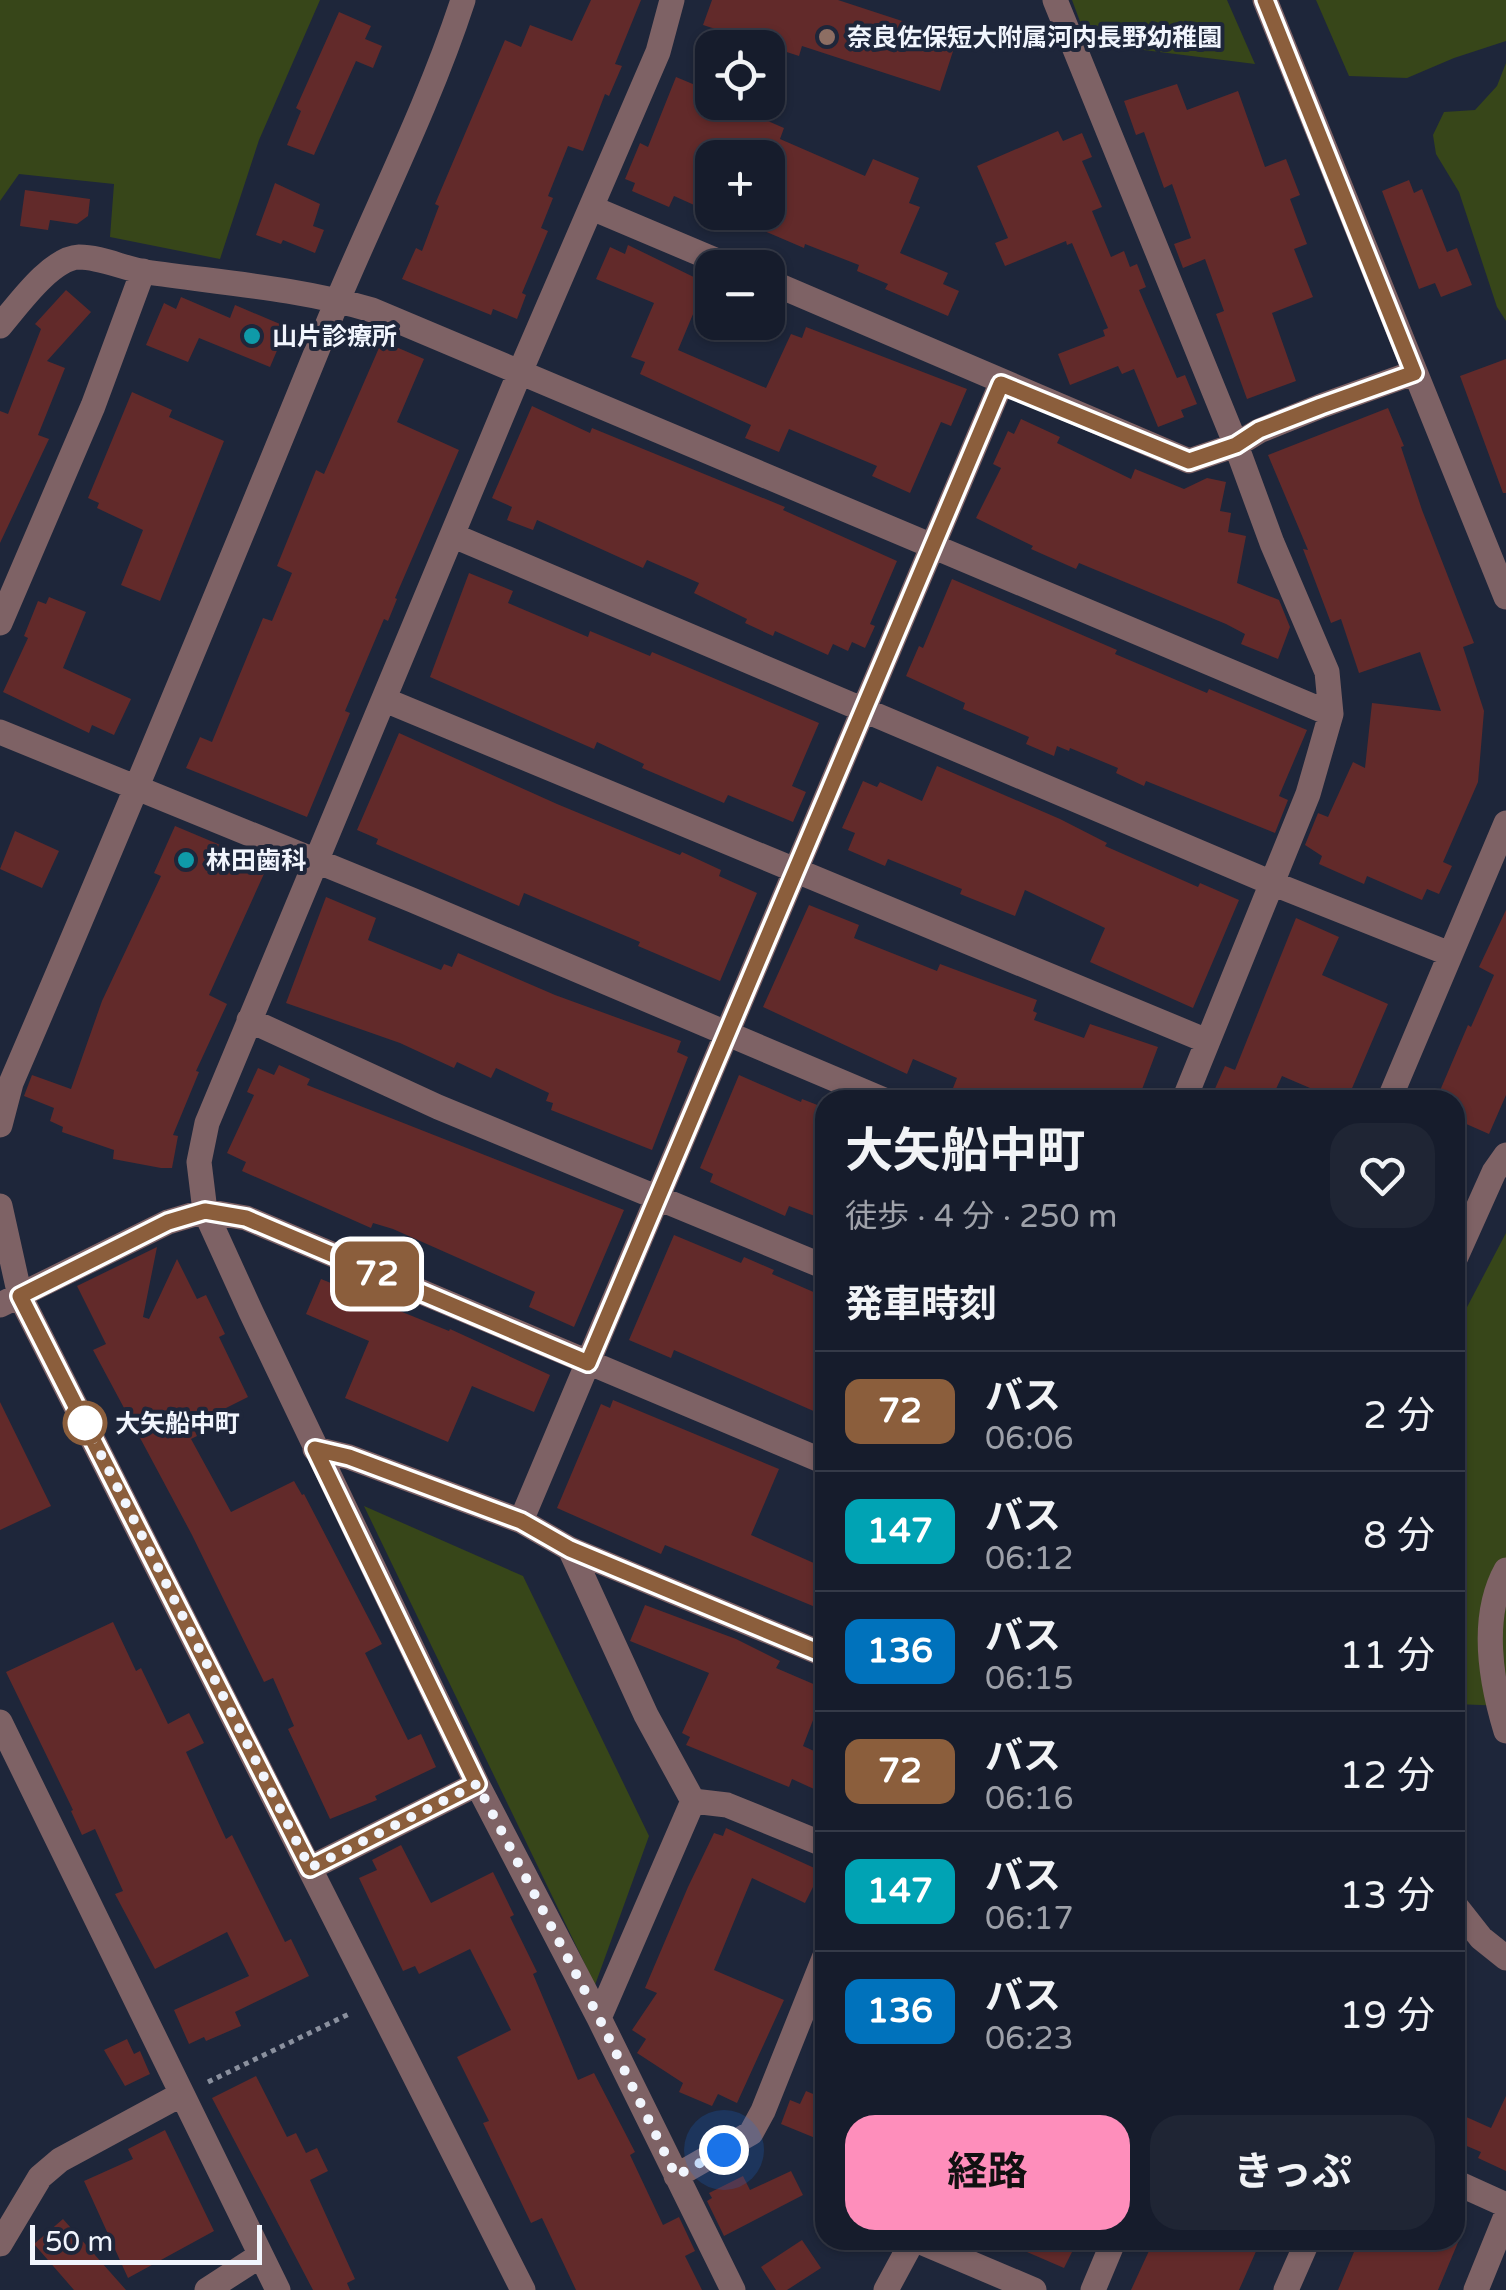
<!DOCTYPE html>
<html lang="ja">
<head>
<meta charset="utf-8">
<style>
	body { margin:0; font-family:"Varela Round","Noto Sans JP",sans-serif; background:#1f2534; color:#f1f3f6; height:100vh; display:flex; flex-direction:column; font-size:38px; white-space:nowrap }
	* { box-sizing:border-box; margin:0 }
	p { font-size:32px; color:#9ea1a9 }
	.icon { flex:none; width:55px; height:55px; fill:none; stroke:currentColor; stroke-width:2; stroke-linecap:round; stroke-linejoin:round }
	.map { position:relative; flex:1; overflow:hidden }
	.panel { position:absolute; left:815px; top:1090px; width:650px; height:1160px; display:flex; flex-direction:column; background:#161c2c; border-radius:30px; box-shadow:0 2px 8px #0004,0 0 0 2px #353a48 }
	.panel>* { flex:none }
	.badge { padding:0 20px; border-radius:15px; font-size:35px; line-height:65px }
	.tools { position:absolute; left:695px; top:30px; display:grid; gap:20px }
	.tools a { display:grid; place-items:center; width:90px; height:90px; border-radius:20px; background:#161c2c; box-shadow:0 2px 8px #0004,0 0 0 2px #353a48; font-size:50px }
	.scale { position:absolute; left:30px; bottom:25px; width:232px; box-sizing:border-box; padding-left:10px; border:5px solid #f1f5fd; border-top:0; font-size:28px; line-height:35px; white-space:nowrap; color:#f1f5fd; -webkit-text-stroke:8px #1e263a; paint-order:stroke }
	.you { position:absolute; width:50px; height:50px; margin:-25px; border:8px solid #fff; border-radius:50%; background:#1a73e8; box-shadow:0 0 0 15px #1a73e833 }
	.map>.badge { position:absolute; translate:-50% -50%; box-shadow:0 0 0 5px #fff }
	h2 { padding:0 30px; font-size:38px; line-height:90px }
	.round { display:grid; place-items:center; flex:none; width:105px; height:105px; border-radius:30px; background:#1f2534 }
	.overview { display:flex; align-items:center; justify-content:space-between; height:170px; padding:0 30px }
	h1 { font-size:48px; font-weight:700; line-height:75px }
	.cta { display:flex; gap:20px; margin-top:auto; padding:20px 30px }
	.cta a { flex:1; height:115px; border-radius:30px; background:#fe8ebb; color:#111; font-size:40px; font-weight:700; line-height:115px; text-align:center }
	.cta a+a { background:#1f2534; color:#f1f3f6 }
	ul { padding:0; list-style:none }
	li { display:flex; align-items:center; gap:30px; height:120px; padding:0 30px; border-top:2px solid #353a48 }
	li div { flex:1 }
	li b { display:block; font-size:38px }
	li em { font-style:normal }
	li .badge { min-width:110px; font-weight:700; text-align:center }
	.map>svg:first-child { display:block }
</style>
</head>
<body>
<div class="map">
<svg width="1506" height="2290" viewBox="0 0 1506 2290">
	<rect width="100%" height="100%" fill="#1e263a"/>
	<path fill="#374619" d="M0,0H320L259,140L220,259L110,237L114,184L19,174L0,201Z
		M1072,0H1227L1255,64L1088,43Z
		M1316,0H1506V41L1454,58L1407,78L1349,76Z
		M1506,63V321L1497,307L1459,192L1436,154L1433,135L1444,112L1475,110L1497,86Z
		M1506,1233V1706L1455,1704V1330Z
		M364,1506L523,1576L649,1836L595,1985Z"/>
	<path fill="#622a2a" d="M591,0H641L615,64L622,66L609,96L605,94L583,151L568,146L548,196L553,198L541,228L548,231L522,293L526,295L517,319L493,309L491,315L402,279L416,248L422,251L439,206L435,204L505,40L521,47L530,25L572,41Z
		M712,0H838L957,39L940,91L802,46L799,56L703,25Z
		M339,12L371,26L365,39L382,46L373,68L356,61L314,155L287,145L301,111L296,108Z
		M676,77L712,92V102H724L784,128L780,139L865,176L873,159L919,178L909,203L920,207L900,253L948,273L943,284L959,291L948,316L885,289L888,284L857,271L859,265L805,244L804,248L755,227L761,212H768V198L781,168L768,162V158H757L712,139V213L674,196L669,207L632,191L635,183L625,179L640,143L648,147Z
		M1177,84L1187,110L1238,91L1265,167L1286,159L1300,195L1290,199L1307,244L1294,249L1313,297L1272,313L1296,381L1247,399L1216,314L1224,311L1205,259L1183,268L1174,244L1191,238L1172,184L1164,188L1144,132L1136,135L1124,101Z
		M1058,131L1063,141L1082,133L1092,157L1082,161L1102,207L1092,211L1111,257L1124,251L1130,267L1137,264L1146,287L1139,290L1177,378L1185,375L1197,404L1181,410L1184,417L1158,427L1134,369L1122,374L1118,366L1070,385L1058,354L1105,336L1103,330L1108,328L1072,243L1067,245L1066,241L1005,266L995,243L1008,238L977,166Z
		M1409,180L1414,193L1422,189L1447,252L1457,248L1472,285L1441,297L1435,283L1419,289L1382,191Z
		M275,183L320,204L313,226L324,230L315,253L283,240L281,244L256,235Z
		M25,190L90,199L88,216L77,224L50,220L48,230L20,226Z
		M628,245L706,283L678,350L766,388L791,334L802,338L806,327L967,389L951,426L941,422L910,493L872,476L877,466L789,429L779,452L745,438L751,425L640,374L645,362L631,357L654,303L596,279L610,247L625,254Z
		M66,290L91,312L47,361L65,368L38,435L49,439L0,543V411L8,414L41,329L35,324Z
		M181,297L230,318L235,305L287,327L270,367L199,338L188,362L146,345L164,303L176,309Z
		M382,341L424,359L397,422L459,450L395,598L397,599L388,621L384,619L345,711L350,713L307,817L186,768L200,737L212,742L263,618L272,621L292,573L277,566L316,470L324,474Z
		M1506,359V493H1503L1460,376Z
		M132,392L172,410L169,417L224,441L160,601L121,585L143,530L97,508L99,503L88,498Z
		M532,406L590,433L592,428L785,507L783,510L897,561L870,624L875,626L865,648L852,642L848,651L833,644L828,655L775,631L773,636L745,623L747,619L694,593L699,583L647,560L643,568L537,520L533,530L507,520L512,507L492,498Z
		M1388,408L1404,446L1401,447L1422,510L1474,643L1463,647L1484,711L1478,782L1443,862L1452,866L1439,894L1427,889L1422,900L1367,876L1364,884L1319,864L1322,856L1305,845L1318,813L1328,817L1353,762L1365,768L1372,703L1441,711L1420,652L1359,673L1341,619L1331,623L1303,549L1308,550L1268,455Z
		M1021,419L1060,437L1057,443L1131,479L1135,469L1184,489L1207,478L1226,482L1220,511L1231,513L1228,532L1246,536L1237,583L1279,600L1290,627L1278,659L1241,644L1245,634L1226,624L1079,563L1076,569L1031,549L1033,546L976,518L1001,468L993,464L1008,431L1014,434Z
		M469,573L513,591L508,603L588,637L590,631L650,656L652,652L819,723L792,786L806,792L793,822L728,795L724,803L642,768L644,764L597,742L594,749L430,677Z
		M952,579L1117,650L1115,654L1207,693L1209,689L1307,730L1279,796L1288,800L1275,833L1146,781L1144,786L1116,773L1118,768L1070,748L1069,751L1057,746L1054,756L1026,744L1029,737L963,709L965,703L906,676L919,646L923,648Z
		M49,597L86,612L63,668L131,699L114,735L92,725L89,733L3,692L28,638L24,636L38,601L46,604Z
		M399,733L557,804L680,855L682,852L721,870L719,876L757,893L720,981L638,946L640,942L524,893L519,906L376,844L378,839L357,830Z
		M937,766L1060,819L1107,843L1105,846L1198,887L1200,883L1239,900L1193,1008L1090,962L1105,928L1025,890L1015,916L960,894L962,889L888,859L885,866L848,850L855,833L842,828L863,781L877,787L880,782L922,801Z
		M175,826L268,865L209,995L227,1004L196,1071L199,1072L173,1135L178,1136L172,1168H161L113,1159L114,1150L62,1132L63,1127L50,1121L54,1108L24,1096L32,1075L71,1089L102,1001L161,876L154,873Z
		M15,831L59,851L42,888L0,869Z
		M326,897L376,918L368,940L441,970L444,964L452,967L458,953L555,995L681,1041L677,1052L688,1057L652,1150L551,1110L553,1103L546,1101L549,1093L496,1068L491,1078L457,1062L454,1068L400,1043L286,1003Z
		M809,905L859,925L854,938L937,971L940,964L1037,1000L1033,1011L1037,1013L1034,1020L1084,1038L1090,1024L1158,1047L1138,1100H982L953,1088L957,1078L913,1059L907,1074L763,1007Z
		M1506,910V1095L1489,1134L1455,1119V1100H1436L1468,1025L1471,1027L1494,975L1479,967Z
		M1296,918L1339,937L1322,975L1388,1004L1347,1100H1338L1282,1076L1271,1100H1210L1225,1066L1235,1070Z
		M279,1065L310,1079L307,1085L624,1210L574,1327L529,1307L535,1292L393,1229L373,1223L371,1228L242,1171L246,1162L227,1153L254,1095L247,1092L258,1068L274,1075Z
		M739,1075L801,1102L802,1099L825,1108V1220L789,1206L785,1216L710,1182L713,1174L700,1168Z
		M674,1235L741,1263L744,1257L774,1270L772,1274L825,1297V1416L674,1350L671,1358L629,1340Z
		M157,1247L143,1317L149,1319L177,1259L197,1299L206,1295L225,1334L219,1337L248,1397L192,1425L197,1436L191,1439L231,1512L294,1481L302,1495L304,1494L382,1644L365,1653L408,1740L421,1734L436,1767L375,1796L377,1800L330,1819L288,1729L294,1726L273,1678L264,1682L192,1535L93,1350L106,1344L77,1286Z
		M321,1279L449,1331L450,1329L550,1375L534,1412L472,1386L448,1442L345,1398L369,1341L306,1314Z
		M613,1400L779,1469L751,1535L825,1568V1611L665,1545L661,1554L557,1508L601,1404L610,1408Z
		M0,1402L51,1506L0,1530Z
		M645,1605L736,1639L780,1661L776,1668L825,1689L803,1746L825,1756V1794L792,1779L789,1787L686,1745L690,1737L682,1733L709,1673L630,1641Z
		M113,1622L136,1671L141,1668L168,1724L189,1713L204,1743L186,1752L226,1839L232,1835L285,1942L291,1939L309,1976L235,2012L241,2026L206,2041L204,2037L189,2044L174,2010L249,1976L227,1932L155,1969L115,1894L123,1891L95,1829L82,1835L71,1811L73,1810L6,1672Z
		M726,1828L821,1871L805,1903L752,1878L714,1970L784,2000L737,2103L718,2094L712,2106L679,2092L683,2083L637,2053L646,2039L632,2030L657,1993L645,1988L688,1887L714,1833L723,1836Z
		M401,1845L431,1903L493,1872L514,1915L510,1917L537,1972L533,1974L578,2080L594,2073L635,2152L630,2155L663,2225L679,2217L695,2251L685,2256L702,2290H576L542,2218L531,2223L483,2123L489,2121L457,2057L511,2030L470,1949L419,1974L415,1966L403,1971L359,1878L377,1870L372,1860Z
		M127,2039L134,2054L140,2051L150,2074L125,2086L104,2050Z
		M256,2076L287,2137L296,2133L306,2153L317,2148L328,2171L310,2180L355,2279L347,2283L350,2290H313L212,2098Z
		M806,2091L825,2099V2142L781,2124L790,2100L800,2104Z
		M1506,2096V2171L1478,2158L1481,2152L1455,2141V2112L1491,2128Z
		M165,2130L214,2231L128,2278L84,2181L133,2159L128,2149Z
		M791,2171L803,2195L724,2236L707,2201L712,2198L709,2193L743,2176L750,2190Z
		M63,2219L126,2290H74L34,2244Z
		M802,2240L821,2268L787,2290H776L761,2267Z
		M999,2240H1078L1064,2268Z
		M1154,2240H1261L1239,2290H1131Z
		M1359,2240H1459L1438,2290H1338Z"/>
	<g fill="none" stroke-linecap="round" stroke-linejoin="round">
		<path stroke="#8a909e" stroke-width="5" stroke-dasharray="5 5" stroke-linecap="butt" d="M208,2082L351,2013"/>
		<path stroke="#7e6265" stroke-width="25" d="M672,0L658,52L520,372L207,1123L199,1162L205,1211L251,1312L477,1784L599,2018L733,2290
			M1055,0L1236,445L1272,543L1327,672L1331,714L1308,794L1184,1100
			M1265,0L1506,597
			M592,208L734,268
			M768,281L1189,461L1236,445L1259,431L1321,406L1413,373
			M0,326C18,305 51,258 79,257C101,257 125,269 146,272C223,283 298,288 372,310L1331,714
			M454,536L1274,884L1450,954
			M0,623L93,406L143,271
			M385,700L1207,1041
			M0,732L412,900L884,1100
			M249,1020L438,1107L825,1267
			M1389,1100L1506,823
			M0,1125L11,1083C120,830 225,576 329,321C373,214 427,110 463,0
			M0,1206L20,1296L523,2290
			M1455,1259L1494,1172L1506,1155
			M0,1305L168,1222L205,1211L246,1218L825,1462
			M315,1449L349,1457L521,1521L570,1549L825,1655
			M521,1521L1001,384
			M570,1549L646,1715L693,1801
			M1506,1570C1480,1617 1491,1682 1506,1731
			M0,1722L278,2290
			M693,1801L727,1805L825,1845
			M310,1868L477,1784
			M1455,1905L1481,1938L1506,1958
			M599,2018L693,1801
			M676,2176L751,2133L763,2111L825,1956
			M1455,2182L1506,2205
			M916,2240L1034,2290
			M0,2244L40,2177L60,2160L182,2094
			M207,2290L261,2255
			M886,2290L913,2240
			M1093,2290L1114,2240
			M1286,2290L1308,2240
			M1476,2290L1506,2216"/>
	</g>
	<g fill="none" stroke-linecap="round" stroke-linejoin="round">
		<g stroke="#fff" stroke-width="22">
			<path id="line" d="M825,1655L570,1549L521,1521L349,1457L315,1449L477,1784L310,1868L20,1296L168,1222L205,1211L246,1218L588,1363L1001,384L1189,461L1236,445L1259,430L1321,406L1414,373L1265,0"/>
		</g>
		<use href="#line" stroke="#8b5e3c" stroke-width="15"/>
		<path stroke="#f1f5fd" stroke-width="10" stroke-dasharray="0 18" d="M85,1423L310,1868L477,1784L599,2018L676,2176L724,2150"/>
	</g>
	<circle fill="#8d6e63" stroke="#1e263a" stroke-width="4" cx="827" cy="37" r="10"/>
	<g fill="#0f9aa8" stroke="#1e263a" stroke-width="4">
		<circle cx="252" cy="336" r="10"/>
		<circle cx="186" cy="860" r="10"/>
	</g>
	<circle fill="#fff" stroke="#8b5e3c" stroke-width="5" cx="85" cy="1423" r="20"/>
	<g text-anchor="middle" stroke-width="8" stroke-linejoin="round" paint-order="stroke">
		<g font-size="25" font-weight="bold" fill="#f1f5fd" stroke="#1e263a" text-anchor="start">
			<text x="847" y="46">奈良佐保短大附属河内長野幼稚園</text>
			<text x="272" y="345">山片診療所</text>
			<text x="206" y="869">林田歯科</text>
		</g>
		<g font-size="25" font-weight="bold" fill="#f1f5fd" stroke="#1e263a" text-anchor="start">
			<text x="115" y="1432">大矢船中町</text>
		</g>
	</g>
</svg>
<div class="tools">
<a><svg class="icon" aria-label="locate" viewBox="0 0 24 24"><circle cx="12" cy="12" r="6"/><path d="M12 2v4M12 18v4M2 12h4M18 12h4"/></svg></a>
<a>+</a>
<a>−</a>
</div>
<div class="scale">50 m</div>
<div class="you" style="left:724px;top:2150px"></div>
<b class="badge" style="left:377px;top:1274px;background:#8b5e3c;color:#fff">72</b>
<section class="panel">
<div class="overview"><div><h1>大矢船中町</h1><p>徒歩 · 4 分 · 250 m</p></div><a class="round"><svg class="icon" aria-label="heart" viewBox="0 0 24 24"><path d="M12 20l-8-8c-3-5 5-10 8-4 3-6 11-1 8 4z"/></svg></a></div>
<h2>発車時刻</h2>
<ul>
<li><span class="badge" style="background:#8b5e3c;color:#fff">72</span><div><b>バス</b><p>06:06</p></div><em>2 分</em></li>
<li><span class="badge" style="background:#00a3b4;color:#fff">147</span><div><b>バス</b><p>06:12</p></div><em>8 分</em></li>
<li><span class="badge" style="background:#0072bc;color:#fff">136</span><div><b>バス</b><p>06:15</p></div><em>11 分</em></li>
<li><span class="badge" style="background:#8b5e3c;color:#fff">72</span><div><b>バス</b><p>06:16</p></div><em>12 分</em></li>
<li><span class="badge" style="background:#00a3b4;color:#fff">147</span><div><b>バス</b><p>06:17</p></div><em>13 分</em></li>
<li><span class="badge" style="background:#0072bc;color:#fff">136</span><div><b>バス</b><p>06:23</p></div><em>19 分</em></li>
</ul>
<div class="cta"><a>経路</a><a>きっぷ</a></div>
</section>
</div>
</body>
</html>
